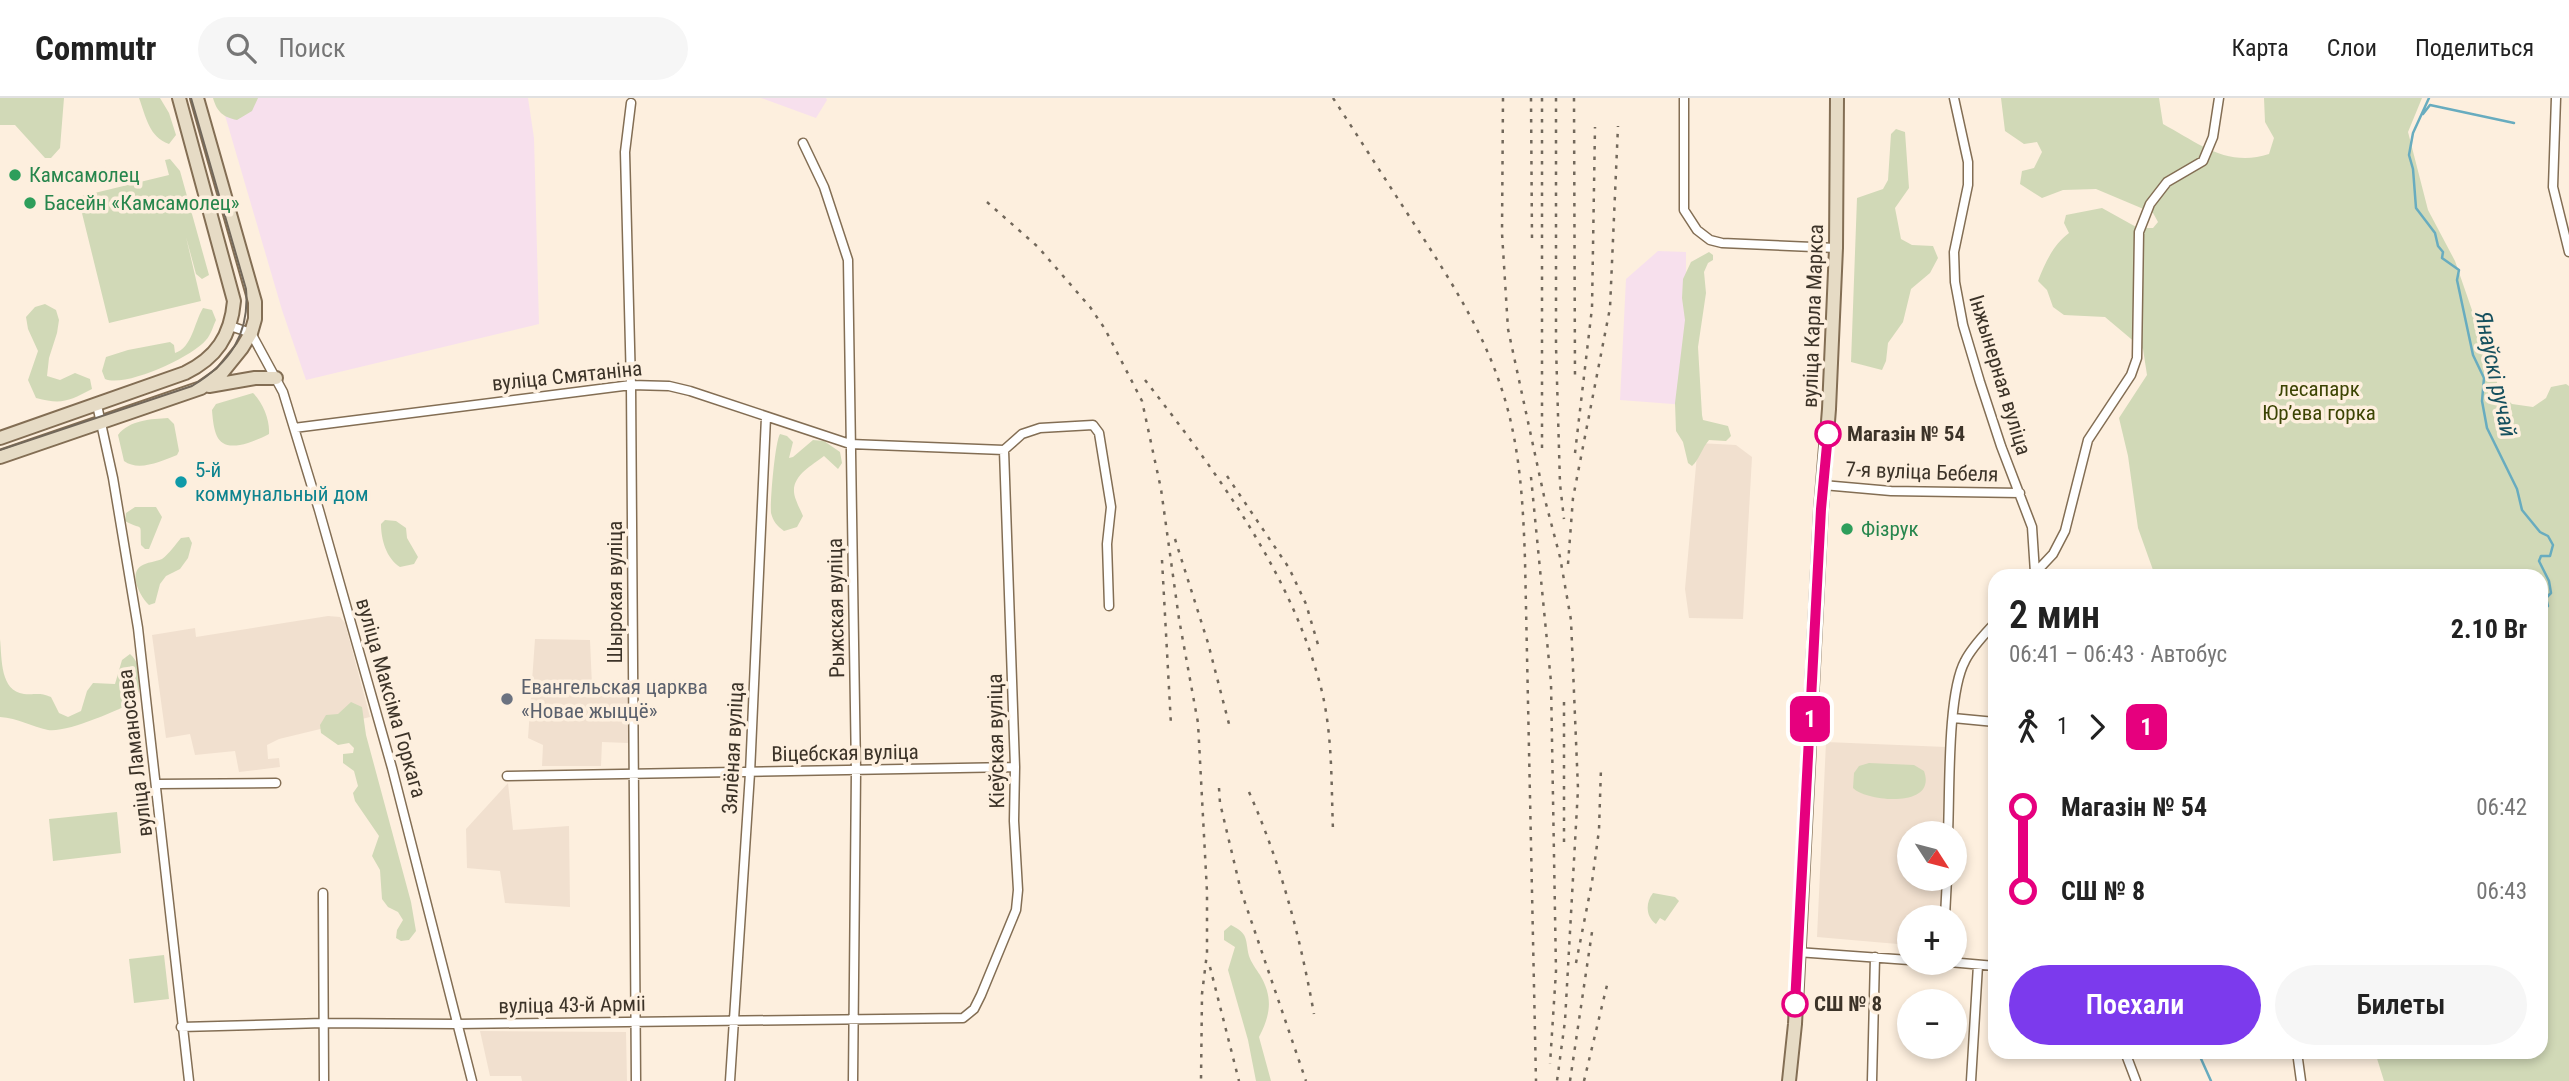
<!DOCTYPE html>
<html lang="ru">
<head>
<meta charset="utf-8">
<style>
	body { margin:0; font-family:"Roboto Condensed",sans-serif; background:#f6f6f6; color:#222; height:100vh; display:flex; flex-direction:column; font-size:26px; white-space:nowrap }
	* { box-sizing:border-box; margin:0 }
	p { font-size:23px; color:#767676 }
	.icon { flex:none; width:38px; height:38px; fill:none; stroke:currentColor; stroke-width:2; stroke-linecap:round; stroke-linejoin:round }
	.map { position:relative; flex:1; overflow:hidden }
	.drawer { position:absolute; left:1988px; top:471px; width:560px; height:490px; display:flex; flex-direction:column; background:#fff; border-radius:21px; box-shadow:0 4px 10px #0003 }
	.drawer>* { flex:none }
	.badge { padding:0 14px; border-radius:10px; font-size:24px; line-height:46px }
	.needle { width:46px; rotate:126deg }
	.tools { position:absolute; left:1897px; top:723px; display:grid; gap:14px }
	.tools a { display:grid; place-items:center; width:70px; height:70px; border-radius:50%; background:#fff; box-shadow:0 4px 10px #0003; font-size:35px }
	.map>.badge { position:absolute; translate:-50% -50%; box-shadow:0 0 0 4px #fff }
	.legs { display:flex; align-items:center; gap:10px; height:77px; padding:0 21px; font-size:23px }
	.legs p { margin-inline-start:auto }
	.overview { display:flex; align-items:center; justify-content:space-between; height:119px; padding:0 21px }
	h1 { font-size:38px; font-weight:600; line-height:52px }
	.button { display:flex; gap:14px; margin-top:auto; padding:14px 21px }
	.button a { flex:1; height:80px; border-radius:42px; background:#7c3aed; color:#fff; font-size:28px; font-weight:600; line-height:80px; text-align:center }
	.button a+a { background:#f6f6f6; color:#222 }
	ul { padding:0 21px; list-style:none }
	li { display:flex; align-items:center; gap:24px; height:84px; font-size:26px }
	li i { display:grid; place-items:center; width:10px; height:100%; margin:0 9px; background:currentColor }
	li i::after { content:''; width:18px; height:18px; margin:-9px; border:5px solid; border-radius:50%; background:#fff }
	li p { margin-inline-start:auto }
	li:first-child i { background:linear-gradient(#0000 50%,currentColor 0) }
	li:last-child i { background:linear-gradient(currentColor 50%,#0000 0) }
	header { display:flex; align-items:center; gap:42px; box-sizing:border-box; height:98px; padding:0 35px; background:#fff; border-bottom:2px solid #e0e0e0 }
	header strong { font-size:33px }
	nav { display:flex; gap:38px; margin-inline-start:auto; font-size:24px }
	.search { width:490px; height:63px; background:#f6f6f6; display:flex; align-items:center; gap:18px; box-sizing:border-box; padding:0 24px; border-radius:38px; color:#767676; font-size:26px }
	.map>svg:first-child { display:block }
</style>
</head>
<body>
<header>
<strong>Commutr</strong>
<div class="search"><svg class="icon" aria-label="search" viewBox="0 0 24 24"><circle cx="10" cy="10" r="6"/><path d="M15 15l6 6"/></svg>Поиск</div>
<nav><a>Карта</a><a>Слои</a><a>Поделиться</a></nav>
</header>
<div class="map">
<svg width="2569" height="983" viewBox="0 0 2569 983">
	<rect width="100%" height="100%" fill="#fdefde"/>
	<path fill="#f7e0ed" d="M248,0H528L534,40L539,226L306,282L282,212L222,7Z
		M761,0H826L827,2L816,20Z
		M1658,153L1686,154V307L1620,302L1626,181Z"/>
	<path fill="#f1e0cf" d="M1698,345L1736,347L1752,359L1743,521L1689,520L1685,491Z
		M328,518L340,519L345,525L370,619L279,641L267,647L268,661L279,660L280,669L239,674L235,653L195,657L190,636L166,640L152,537L195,530L196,539Z
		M535,541L590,542L592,588L628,589V645L602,644L601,668H542L543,647L528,640Z
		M1826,644L1946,649L1943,735H1909V780L1942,781L1941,819H1909V847L1817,839Z
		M508,685L513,732L569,728L570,809L505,805L500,773L467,770L466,731Z
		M480,933L626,934L627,983H522L521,978H490Z"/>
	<path fill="#d1d9b7" d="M0,0H64L60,50L51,60H45L15,27H0Z
		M139,0H160L169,15L176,37L169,46C149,39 146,19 139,0Z
		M213,0H258L252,13L237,22C223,19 217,14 213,0Z
		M2001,0H2159L2163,26C2198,45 2228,70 2269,56L2274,40L2265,24L2264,0H2422L2408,34L2428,112L2455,163L2501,296L2512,306L2533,309L2546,300L2551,289L2566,286L2569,288V983H2384L2375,954H2541V478H2152L2153,472L2138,430L2128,358L2119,320L2147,277L2143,251L2105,219L2064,217L2053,209L2047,192L2038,183C2045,165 2053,147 2069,135L2064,125L2066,117L2102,110L2138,130H2153L2158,124L2153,115L2096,91L2063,92L2042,100L2020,86L2022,73L2034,70L2042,54L2037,44L2024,46L2005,33Z
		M1896,31L1905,34L1909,90L1895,110L1901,141L1912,147L1933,148L1938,160L1930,175L1911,191L1903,224L1888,245L1886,263L1882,272L1851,264L1857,100L1883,91L1888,82L1891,36Z
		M170,61L180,73L209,177L202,181L196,176L186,139L201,203L109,225L78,99L169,77L165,62Z
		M1709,154L1713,157V162L1708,165L1704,174L1706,195L1698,249L1702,317L1703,322L1728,328L1731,338L1726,343L1709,342C1702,350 1699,362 1692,368L1688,365L1683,344L1676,333L1675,305L1685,222L1682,200L1683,181L1691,164Z
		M45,206L56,212L59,222L57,235L49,260L47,278L60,282L75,275L90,281L92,291C69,303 62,307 36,300L28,282L38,253L28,231L26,219L35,209Z
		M203,210L212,212L216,222C213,228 211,237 206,242C192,259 125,290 105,281L102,273L106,259L128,252L170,244L174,247L175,255C192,250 194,225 203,210Z
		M253,295C263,305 270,322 269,336C262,340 256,342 248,345C218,354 214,339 212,312L216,306Z
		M168,320L174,326L179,353L177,357C161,363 139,374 124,363L118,337C129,322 152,321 168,320Z
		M780,336L787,338L793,344L789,360L793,359L813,342L824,343L840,354L842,365L838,371L824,358C810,369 787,380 796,402C798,408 801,413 803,418L797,429L784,433C777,428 773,423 771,415C770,403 775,344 780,336Z
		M135,409H156L162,419L149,451H145L141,447C140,421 144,434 125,423L126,415Z
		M385,422L396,423L406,430L407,440L418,459L414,466L400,469C386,460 381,441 381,426Z
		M189,439L192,445L188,460L180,471L166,478L160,486L155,505L149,507C141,500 128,477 141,468C147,464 155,464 162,461C169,456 175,447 181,440Z
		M0,541C2,561 0,593 24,596C36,597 39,594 51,599L59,615L68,619L81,613L87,593L93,585L115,586L122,562L130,556C143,567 141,588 136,603C118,612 67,635 48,632C32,629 18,620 0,619Z
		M351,604L362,609L366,637L411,804L416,833L409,842L401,843L396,840L397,832L403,822L398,814L388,809L382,801L380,772L372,758L379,738L355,703L353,695L358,688L354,673L343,665V656L353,655L354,650L349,645L338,647L321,635L320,627L326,617L338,616Z
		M1869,665L1914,667L1924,673C1938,712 1865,703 1853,690L1854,675L1859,668Z
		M117,714L121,755L53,763L49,721Z
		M1653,795L1675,799L1679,803L1665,823L1660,820L1656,826C1646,819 1645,805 1653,795Z
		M1231,827C1249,836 1245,841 1249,858C1251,864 1256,871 1260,877C1273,899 1271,916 1259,939L1271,983H1256L1248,942L1228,872L1235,849L1224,842V833Z
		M164,857L169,901L134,905L129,861Z"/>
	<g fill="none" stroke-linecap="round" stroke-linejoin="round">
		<path stroke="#68acbf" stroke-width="2.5" d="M2429,0L2413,35L2409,57L2413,71L2416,110L2435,135L2438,148L2443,154L2442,160L2459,172L2457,182L2473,257L2484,280L2482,303L2487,330L2517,391L2522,412L2540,434L2548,438L2553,447L2550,458H2541L2539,463L2549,483L2551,495L2546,500L2548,508L2544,511L2541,551
			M2423,16L2430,7L2514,25
			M2198,954L2211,983"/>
		<g stroke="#836e54" stroke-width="11">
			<path id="minor" d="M1684,0V112L1697,132L1710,142L1722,145L1836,150
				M1954,0L1968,64V87L1954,154L1955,184L1963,227L1980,284L2001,348L2032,429L2035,475
				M2556,0L2553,89L2569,154
				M631,5L625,54L631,287L636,983
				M803,45L824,89L848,162L856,673L853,983
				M230,228L251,235L283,294L319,412L392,670L472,983
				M97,307L113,380L138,530L189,983
				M294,330L631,287L669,288L690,293L850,346L1004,352
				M1004,352L1022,336L1040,330L1093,327L1099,335L1111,409L1107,446L1109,508
				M1823,387L1891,393L2020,395
				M2038,478L2036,474L2053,456L2065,433L2088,342L2131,277L2137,260L2139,134L2150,106L2167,84L2203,63L2213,39L2219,0
				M1953,620L1995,624
				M507,678L1015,669
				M157,686L276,685
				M1948,735C1950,694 1947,596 1965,563C1972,549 1984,537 1995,525
				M323,795L324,983
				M1945,819L1947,780
				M1797,854L1909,862
				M1949,864L1995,868
				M181,929L323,925L457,926L963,920L974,911L981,897L1016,812L1018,792L1014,723L1015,669L1004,352
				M2125,954L2136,983
				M2297,954L2301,983
				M730,983L750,675L766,319
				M1872,983L1875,859
				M1971,983L1978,867"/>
		</g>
		<g stroke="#836e54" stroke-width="16">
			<path id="secondary" d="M209,288L255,280H276
				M0,340L185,275C216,260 231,238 234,203L179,0
				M0,359L201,290L221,276L242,250L251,235L255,221V204L197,0
				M1789,983L1795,926L1821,411L1829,311L1836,150L1837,0"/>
		</g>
		<use href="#minor" stroke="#fff" stroke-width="8"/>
		<use href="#secondary" stroke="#e6dbc5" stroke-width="12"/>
		<path stroke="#72685b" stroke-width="2" d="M0,352L192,288C230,265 250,236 246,191L191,0"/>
		<path stroke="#72685b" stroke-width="2.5" stroke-dasharray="3.5 7" stroke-linecap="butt" d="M1333,0C1359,40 1385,81 1411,121C1445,174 1481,228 1501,289C1520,345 1523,404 1525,462L1536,983
			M1503,0L1502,135L1508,231L1544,398L1560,459L1571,522L1578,691L1565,923L1557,983
			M1531,0L1532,141
			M1542,0V356
			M1556,0V248L1560,386L1564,421
			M1574,0L1575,280
			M987,104L1038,149L1090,209L1105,231L1142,303L1161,391L1179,521L1198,625L1207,794V855L1202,896L1201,983
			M1145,282C1214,371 1287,469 1318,579C1333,628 1331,682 1333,732
			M1575,355L1592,210L1595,29
			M1227,378L1289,470L1306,506L1319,550
			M1531,379L1551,584L1556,873L1550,966
			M1175,441L1208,545L1229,626
			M1162,462L1171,627
			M1568,466L1573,400L1610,210L1618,28
			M1564,604V747
			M1219,690L1220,705L1241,793L1306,983
			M1249,694C1281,766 1300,838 1314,916
			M1576,865L1592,784L1599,732L1601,670
			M1210,869L1239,983
			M1570,983L1592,834
			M1584,983L1608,883"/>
	</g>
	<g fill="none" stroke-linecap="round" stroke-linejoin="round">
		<g stroke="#fff" stroke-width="16">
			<path id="line-1" d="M1795,906L1821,411L1828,336"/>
		</g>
		<use href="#line-1" stroke="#e6007e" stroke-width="10"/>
	</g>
	<g fill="#2e9e5b" stroke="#fdefde" stroke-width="2.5">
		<circle cx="15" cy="77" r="7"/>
		<circle cx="30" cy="105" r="7"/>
		<circle cx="1847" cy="431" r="7"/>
	</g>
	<g fill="#fff" stroke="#e6007e" stroke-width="3.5">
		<circle cx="1828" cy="336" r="12"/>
		<circle cx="1795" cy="906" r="12"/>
	</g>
	<circle fill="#0f9aa8" stroke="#fdefde" stroke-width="2.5" cx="181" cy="384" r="7"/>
	<circle fill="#6b7280" stroke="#fdefde" stroke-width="2.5" cx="507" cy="601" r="7"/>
	<g text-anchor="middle" stroke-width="7" stroke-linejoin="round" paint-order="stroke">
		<g font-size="21" fill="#27864d" stroke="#fdefde" text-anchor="start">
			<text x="29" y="84">Камсамолец</text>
			<text x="44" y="112">Басейн «Камсамолец»</text>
			<text x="1861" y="438">Фізрук</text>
		</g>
		<g font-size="21" fill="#3c3328" stroke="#fdefde">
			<text transform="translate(1813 218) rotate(-88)" y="7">вуліца Карла Маркса</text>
			<text transform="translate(2000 277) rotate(73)" y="7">Інжынерная вуліца</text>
			<text transform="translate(567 278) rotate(-6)" y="7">вуліца Смятаніна</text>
			<text transform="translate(1922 374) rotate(2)" y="7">7-я вуліца Бебеля</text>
			<text transform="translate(615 494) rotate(-90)" y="7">Шырокая вуліца</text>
			<text transform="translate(836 510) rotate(-91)" y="7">Рыжская вуліца</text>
			<text transform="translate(391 600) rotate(74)" y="7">вуліца Максіма Горкага</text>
			<text transform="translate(996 643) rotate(-91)" y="7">Кіеўская вуліца</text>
			<text transform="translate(733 650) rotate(-87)" y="7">Зялёная вуліца</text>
			<text transform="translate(135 655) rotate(-97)" y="7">вуліца Ламаносава</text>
			<text transform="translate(845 655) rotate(-1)" y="7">Віцебская вуліца</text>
			<text transform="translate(572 907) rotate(-1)" y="7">вуліца 43-й Арміі</text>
		</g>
		<g font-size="21" fill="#3c4403" stroke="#fdefde">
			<text x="2319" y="298">лесапарк<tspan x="2319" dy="24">Юрʼева горка</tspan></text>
		</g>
		<g font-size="21" font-weight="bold" fill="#3c3328" stroke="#fdefde" text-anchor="start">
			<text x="1847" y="343">Магазін № 54</text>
			<text x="1814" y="913">СШ № 8</text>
		</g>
		<g font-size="21" fill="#0d838f" stroke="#fdefde" text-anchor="start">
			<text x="195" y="379">5-й<tspan x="195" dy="24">коммунальный дом</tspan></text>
		</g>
		<g font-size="21" fill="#5b616d" stroke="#fdefde" text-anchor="start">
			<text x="521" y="596">Евангельская царква<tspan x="521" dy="24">«Новае жыццё»</tspan></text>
		</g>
		<g font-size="23" font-style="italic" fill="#16505e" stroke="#fdefde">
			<text transform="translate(2496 276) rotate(78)" y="8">Янаўскі ручай</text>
		</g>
	</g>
</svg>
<div class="tools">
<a><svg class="needle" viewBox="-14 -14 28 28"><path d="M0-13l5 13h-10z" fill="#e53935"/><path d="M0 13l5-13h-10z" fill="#767676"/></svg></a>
<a>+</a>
<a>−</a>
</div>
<b class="badge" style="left:1810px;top:621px;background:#e6007e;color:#fff">1</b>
<section class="drawer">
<div class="overview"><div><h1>2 мин</h1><p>06:41 – 06:43 · Автобус</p></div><b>2.10 Br</b></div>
<div class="legs"><svg class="icon" aria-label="walk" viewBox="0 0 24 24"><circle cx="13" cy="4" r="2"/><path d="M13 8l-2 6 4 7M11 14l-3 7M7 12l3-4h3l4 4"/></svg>1<svg class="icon" aria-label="forward" viewBox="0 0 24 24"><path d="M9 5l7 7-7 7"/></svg><b class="badge" style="background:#e6007e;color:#fff">1</b></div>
<ul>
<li><i style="color:#e6007e"></i><b>Магазін № 54</b><p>06:42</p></li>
<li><i style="color:#e6007e"></i><b>СШ № 8</b><p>06:43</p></li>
</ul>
<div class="button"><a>Поехали</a><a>Билеты</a></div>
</section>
</div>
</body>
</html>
